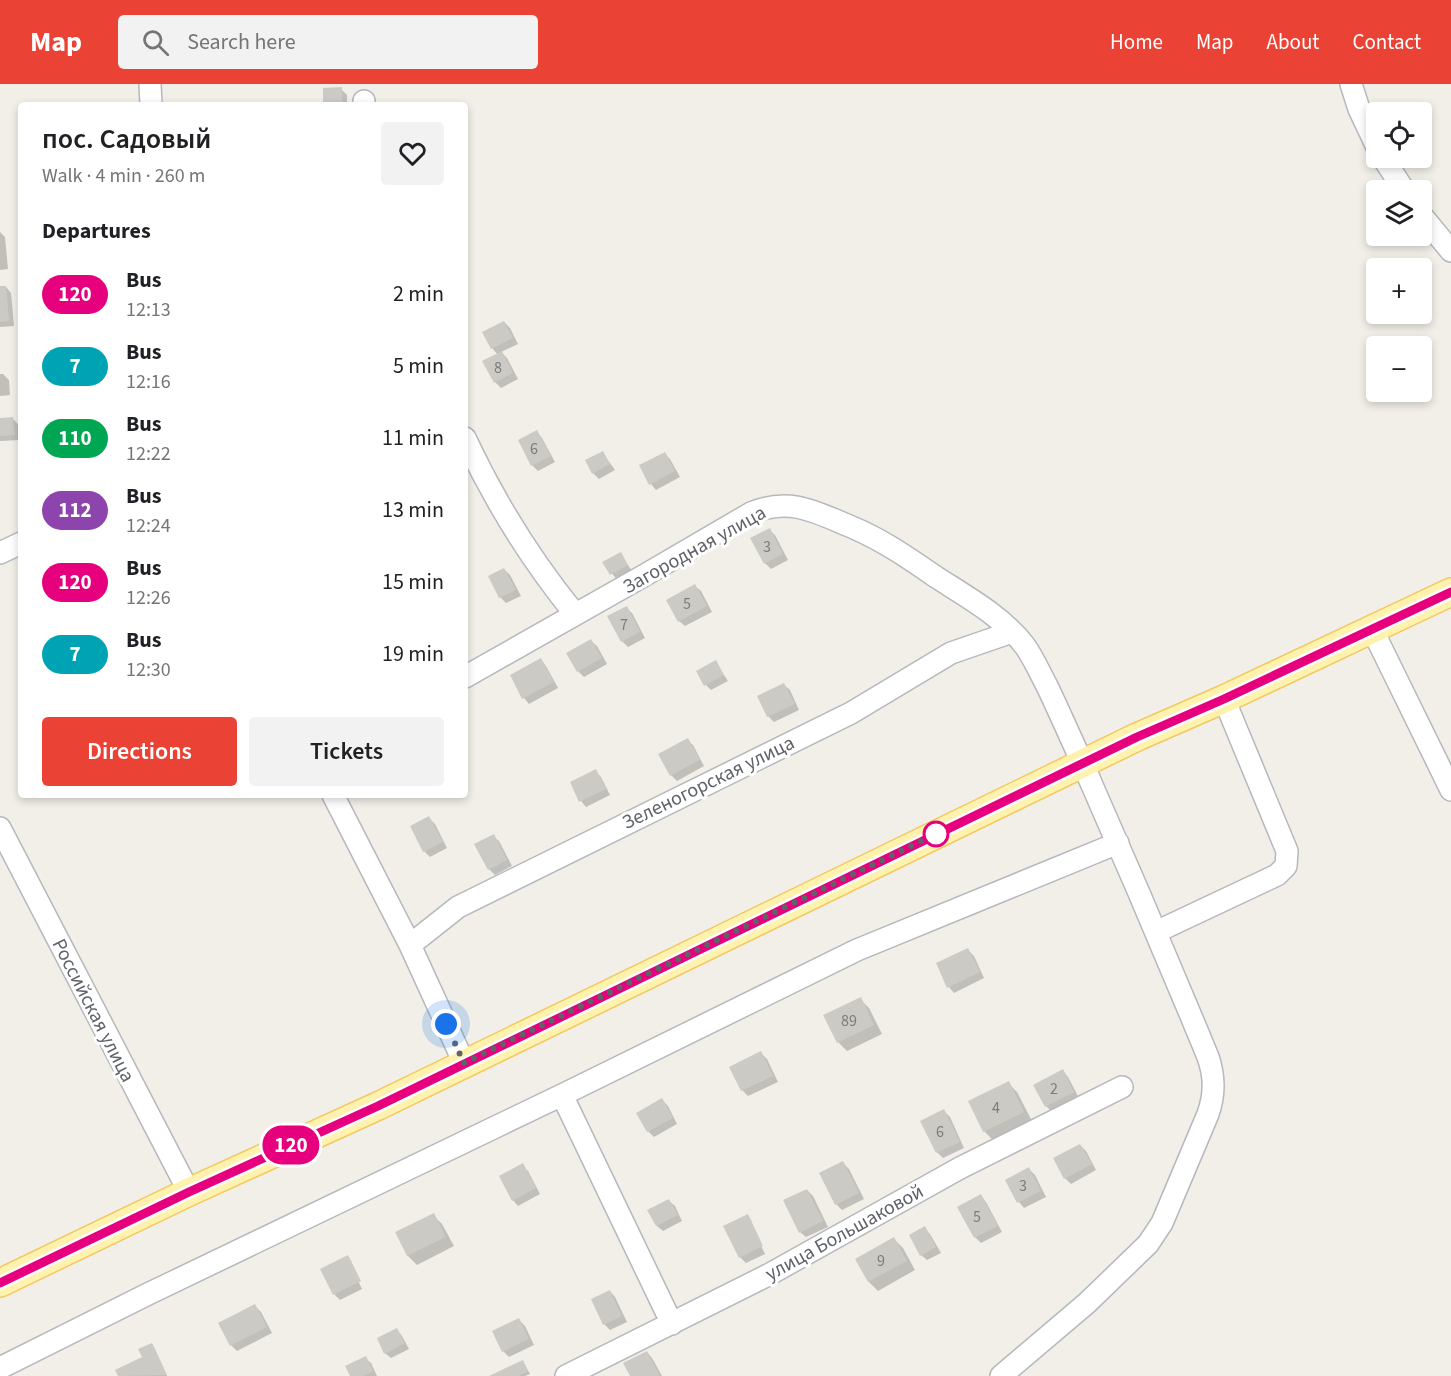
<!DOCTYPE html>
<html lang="en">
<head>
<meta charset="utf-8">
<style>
	body { margin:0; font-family:"Source Sans 3",sans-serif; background:#f2f2f2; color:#202124; height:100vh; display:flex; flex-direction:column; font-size:22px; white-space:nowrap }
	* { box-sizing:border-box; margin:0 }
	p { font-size:20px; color:#757577 }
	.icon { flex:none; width:33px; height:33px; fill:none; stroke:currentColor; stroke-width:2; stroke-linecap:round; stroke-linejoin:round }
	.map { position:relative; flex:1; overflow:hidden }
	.details { position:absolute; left:18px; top:18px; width:450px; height:696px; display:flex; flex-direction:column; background:#fff; border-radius:6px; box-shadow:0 3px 9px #0003 }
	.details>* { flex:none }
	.badge { padding:0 12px; border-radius:20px; font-size:21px; line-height:39px }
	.buttons { position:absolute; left:1366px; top:18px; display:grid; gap:12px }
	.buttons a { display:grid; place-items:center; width:66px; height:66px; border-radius:6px; background:#fff; box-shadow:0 3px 9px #0003; font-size:30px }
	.you { position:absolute; width:30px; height:30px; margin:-15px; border:4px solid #fff; border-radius:50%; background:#1a73e8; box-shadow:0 0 0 9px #1a73e833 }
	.map>.badge { position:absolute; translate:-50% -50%; box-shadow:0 0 0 3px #fff }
	h2 { padding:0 24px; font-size:22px; line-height:54px }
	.round { display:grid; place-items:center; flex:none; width:63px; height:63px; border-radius:6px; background:#f2f2f2 }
	.headline { display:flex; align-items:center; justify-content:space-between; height:102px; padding:0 24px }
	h1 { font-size:28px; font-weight:600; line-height:45px }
	.cta { display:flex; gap:12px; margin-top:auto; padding:12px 24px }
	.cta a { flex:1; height:69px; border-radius:6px; background:#ea4335; color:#fff; font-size:24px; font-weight:600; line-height:69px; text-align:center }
	.cta a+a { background:#f2f2f2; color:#202124 }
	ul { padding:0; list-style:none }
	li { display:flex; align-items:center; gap:18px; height:72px; padding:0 24px }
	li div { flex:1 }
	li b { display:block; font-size:22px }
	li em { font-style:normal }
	li .badge { min-width:66px; font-weight:700; text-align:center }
	header { display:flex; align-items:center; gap:36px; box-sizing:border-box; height:84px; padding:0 30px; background:#ea4335; color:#fff }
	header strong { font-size:28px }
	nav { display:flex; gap:33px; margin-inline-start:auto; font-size:21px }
	.search { width:420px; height:54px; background:#f2f2f2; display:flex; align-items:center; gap:15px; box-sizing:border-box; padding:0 21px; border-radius:6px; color:#757577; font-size:22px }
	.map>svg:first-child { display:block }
</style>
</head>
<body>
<header>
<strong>Map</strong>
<div class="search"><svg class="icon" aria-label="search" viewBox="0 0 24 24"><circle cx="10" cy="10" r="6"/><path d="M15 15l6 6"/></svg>Search here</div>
<nav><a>Home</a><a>Map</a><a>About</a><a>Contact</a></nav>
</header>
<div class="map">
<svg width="1451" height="1292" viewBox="0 0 1451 1292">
	<rect width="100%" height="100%" fill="#f1efe8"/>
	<path fill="#0003" d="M341,5L347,11V21H324Z
		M0,148L5,153L8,185L0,186Z
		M6,203L11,209L14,242L0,243V204Z
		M504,238L510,244L518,260L501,268L507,274L518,295L501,304L495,298L498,271L492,264Z
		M0,290H3L9,296L10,311L0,312Z
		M13,335L19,341L20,356L0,357V336Z
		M537,348L542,354L555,378L538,387L532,381L520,357Z
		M602,368L615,386L599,395L593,389Z
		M664,369L670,375L680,393L656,406L651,400Z
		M769,446L775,451L788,476L771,485L765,479Z
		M620,470L633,488L617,496L604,478Z
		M504,485L510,491L521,512L506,519L500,513L490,493Z
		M695,502L701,507L712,528L685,542L679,537Z
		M626,524L632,529L645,554L628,563L622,557Z
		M591,557L597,562L607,580L584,593L578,587Z
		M541,576L546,582L558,604L529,620L524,614Z
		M715,578L728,597L711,606L706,601Z
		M784,601L790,606L799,626L774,638L768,632Z
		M687,656L693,661L704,682L677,697L671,691Z
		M595,687L601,693L610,711L586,723L581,717Z
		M429,734L435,740L447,764L430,773L424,767Z
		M493,752L499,757L512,782L495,791L489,785Z
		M968,866L974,872L984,894L954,909L949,903Z
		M860,915L869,924L882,950L847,967L838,958Z
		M761,969L767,975L778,998L748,1012L742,1006Z
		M1063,987L1068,993L1079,1014L1052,1028L1046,1022Z
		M1008,999L1017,1008L1032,1037L993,1056L984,1047Z
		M662,1016L668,1022L677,1040L654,1053L648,1047Z
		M944,1027L950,1033L964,1064L943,1074L937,1068Z
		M1080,1061L1086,1067L1096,1086L1071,1100L1065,1094Z
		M843,1079L849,1085L864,1115L842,1126L836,1120Z
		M522,1081L528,1087L540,1110L518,1122L513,1116Z
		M1029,1085L1035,1091L1046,1113L1024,1124L1019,1118L1007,1096Z
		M807,1106L813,1112L828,1143L806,1153L800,1148Z
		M981,1112L986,1118L1002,1148L981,1159L975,1153L959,1123Z
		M669,1117L675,1122L682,1137L663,1147L657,1142L649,1127Z
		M433,1131L442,1140L454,1162L417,1181L408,1172L397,1149Z
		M747,1132L752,1137H749L765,1170L746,1179L740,1173L725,1143Z
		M924,1144L930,1150L941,1169L927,1176L921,1171Z
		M894,1155L903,1164L915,1186L878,1207L869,1198L857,1175Z
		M348,1173L352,1178H349L362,1205L340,1216L334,1210Z
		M610,1207L615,1213L627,1238L610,1246L604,1240Z
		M255,1222L261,1228L272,1249L237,1267L231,1261Z
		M519,1236L525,1242L534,1261L509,1273L503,1267Z
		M397,1246L402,1252L409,1265L391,1274L385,1269Z
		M154,1263L167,1292H120L117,1286L141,1275Z
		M647,1268L652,1274L662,1292H632Z
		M365,1274L371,1279L377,1292H352Z
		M523,1278L530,1290L525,1292H493Z"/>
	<path fill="#cccac5" d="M342,3V21H323V4Z
		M0,202H6L9,237L0,238Z
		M504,237L513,254L491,265L482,248Z
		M502,267L513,289L494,299L482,277Z
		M13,333L15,351L0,352V334Z
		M537,346L551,372L531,382L518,356Z
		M603,367L610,380L592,390L585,376Z
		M665,368L675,387L649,401L639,381Z
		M770,444L783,470L764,480L750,454Z
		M621,468L628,481L610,491L602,478Z
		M504,484L516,506L499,514L488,492Z
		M695,500L707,522L678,538L666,516Z
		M627,522L640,548L621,558L607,532Z
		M591,555L602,574L577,588L566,569Z
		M541,574L554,598L522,615L510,591Z
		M716,576L724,591L704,602L696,587Z
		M784,599L795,620L767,633L757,612Z
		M688,654L700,676L670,692L658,670Z
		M596,685L606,705L579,718L570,698Z
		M429,732L443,758L423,768L410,742Z
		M494,750L507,776L488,786L474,760Z
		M968,864L980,888L947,904L936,879Z
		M861,913L874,941L837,959L823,931Z
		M761,967L773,992L741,1007L729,983Z
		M1063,985L1074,1008L1045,1023L1033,1001Z
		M1009,997L1024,1028L983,1048L968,1017Z
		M662,1014L673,1034L647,1048L636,1029Z
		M944,1025L960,1058L936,1069L920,1037Z
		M1080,1060L1092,1080L1064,1095L1053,1074Z
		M843,1077L859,1109L835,1121L819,1089Z
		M523,1079L536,1104L512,1117L499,1092Z
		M1029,1083L1041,1107L1017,1119L1005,1096Z
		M807,1105L823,1137L799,1149L783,1116Z
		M981,1110L998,1142L974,1154L957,1123Z
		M669,1115L678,1131L656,1142L647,1126Z
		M434,1129L446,1153L407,1172L395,1148Z
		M748,1130L763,1162L739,1174L723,1142Z
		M925,1142L936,1163L920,1172L909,1151Z
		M894,1153L907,1177L868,1198L855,1175Z
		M348,1171L361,1197L333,1211L320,1185Z
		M610,1206L622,1232L603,1241L591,1215Z
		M255,1220L267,1243L230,1262L218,1239Z
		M519,1234L529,1255L502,1268L492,1247Z
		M397,1244L405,1259L384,1270L377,1254Z
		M152,1259L167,1291L118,1292L115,1286L142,1273L138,1265Z
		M647,1267L660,1292H630L623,1279Z
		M366,1272L373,1287L363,1292H350L345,1282Z
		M523,1276L528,1287L518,1292H489Z"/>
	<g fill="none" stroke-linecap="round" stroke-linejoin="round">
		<g stroke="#b5b8bc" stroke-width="24">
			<path id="minor" d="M150,0L151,21
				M1351,0L1359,25L1377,63
				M364,17V21
				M1383,74L1404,106
				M1422,132L1451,167
				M465,354C494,416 531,476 575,530
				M0,469L21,459
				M1372,545L1451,706
				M465,593L645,491L751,429C791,412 817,429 854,444C884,457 910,475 936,493C967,513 1002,532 1025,562C1034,575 1040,589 1047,602C1060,629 1072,657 1085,685C1127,780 1168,876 1208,973C1215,993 1215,1010 1208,1030L1162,1139L1148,1160L1087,1219L1001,1292
				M333,711L410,861L464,979
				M0,744L189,1108
				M1156,848L1277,791L1286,782L1287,767L1224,615
				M410,861L458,823L851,629L951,569L1012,548
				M562,1011L672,1240
				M0,1284L148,1210L562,1011L857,866L1118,759
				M566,1292L770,1190L960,1084L1122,1003"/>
		</g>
		<g stroke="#f2c960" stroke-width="30">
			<path id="major" d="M0,1199L189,1108L378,1022L1137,653L1224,615L1451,508"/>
		</g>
		<use href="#minor" stroke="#fff" stroke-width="21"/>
		<use href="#major" stroke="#fff2af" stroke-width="27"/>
	</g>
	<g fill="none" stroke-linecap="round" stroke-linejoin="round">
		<g stroke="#fff" stroke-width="14">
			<path id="line" d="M0,1199L189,1108L378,1022L1137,653L1224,615L1451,508"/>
		</g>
		<use href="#line" stroke="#e6007e" stroke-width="9"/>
		<path stroke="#5f6368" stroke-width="6" stroke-dasharray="0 10.8" d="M446,940L464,979L936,750"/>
	</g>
	<circle fill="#fff" stroke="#e6007e" stroke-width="3" cx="936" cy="750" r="12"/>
	<g text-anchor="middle" stroke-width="6" stroke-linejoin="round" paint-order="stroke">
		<g font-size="16" fill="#7a7d7f">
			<text x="498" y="289">8</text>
			<text x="534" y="370">6</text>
			<text x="767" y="468">3</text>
			<text x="687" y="525">5</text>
			<text x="624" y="546">7</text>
			<text x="849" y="942">89</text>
			<text x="1054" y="1010">2</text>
			<text x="996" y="1029">4</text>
			<text x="940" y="1053">6</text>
			<text x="1023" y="1107">3</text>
			<text x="977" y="1138">5</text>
			<text x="881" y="1182">9</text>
		</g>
		<g font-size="20" fill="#5f6368" stroke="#fff">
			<text transform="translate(694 465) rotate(-29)" y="7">Загородная улица</text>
			<text transform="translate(708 698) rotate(-26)" y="7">Зеленогорская улица</text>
			<text transform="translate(94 926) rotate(63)" y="7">Российская улица</text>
			<text transform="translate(844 1148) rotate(-29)" y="7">улица Большаковой</text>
		</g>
	</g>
</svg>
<div class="buttons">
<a><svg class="icon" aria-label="locate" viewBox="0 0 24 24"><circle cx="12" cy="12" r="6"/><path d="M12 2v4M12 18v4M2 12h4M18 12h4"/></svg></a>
<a><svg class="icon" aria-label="layers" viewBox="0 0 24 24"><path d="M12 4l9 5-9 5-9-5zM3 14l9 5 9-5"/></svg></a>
<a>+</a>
<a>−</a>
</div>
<div class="you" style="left:446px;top:940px"></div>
<b class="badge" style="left:291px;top:1061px;background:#e6007e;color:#fff">120</b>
<section class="details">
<div class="headline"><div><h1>пос. Садовый</h1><p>Walk · 4 min · 260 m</p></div><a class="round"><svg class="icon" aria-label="heart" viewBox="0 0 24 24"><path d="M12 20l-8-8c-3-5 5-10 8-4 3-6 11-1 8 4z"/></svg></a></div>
<h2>Departures</h2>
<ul>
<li><span class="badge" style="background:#e6007e;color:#fff">120</span><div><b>Bus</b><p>12:13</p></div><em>2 min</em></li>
<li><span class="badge" style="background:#00a3b4;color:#fff">7</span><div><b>Bus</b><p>12:16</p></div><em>5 min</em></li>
<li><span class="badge" style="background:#00a651;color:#fff">110</span><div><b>Bus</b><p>12:22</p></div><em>11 min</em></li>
<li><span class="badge" style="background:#8e44ad;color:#fff">112</span><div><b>Bus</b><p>12:24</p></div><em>13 min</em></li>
<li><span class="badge" style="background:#e6007e;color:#fff">120</span><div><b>Bus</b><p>12:26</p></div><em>15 min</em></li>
<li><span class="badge" style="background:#00a3b4;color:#fff">7</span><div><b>Bus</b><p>12:30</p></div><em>19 min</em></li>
</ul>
<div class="cta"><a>Directions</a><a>Tickets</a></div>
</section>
</div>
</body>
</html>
